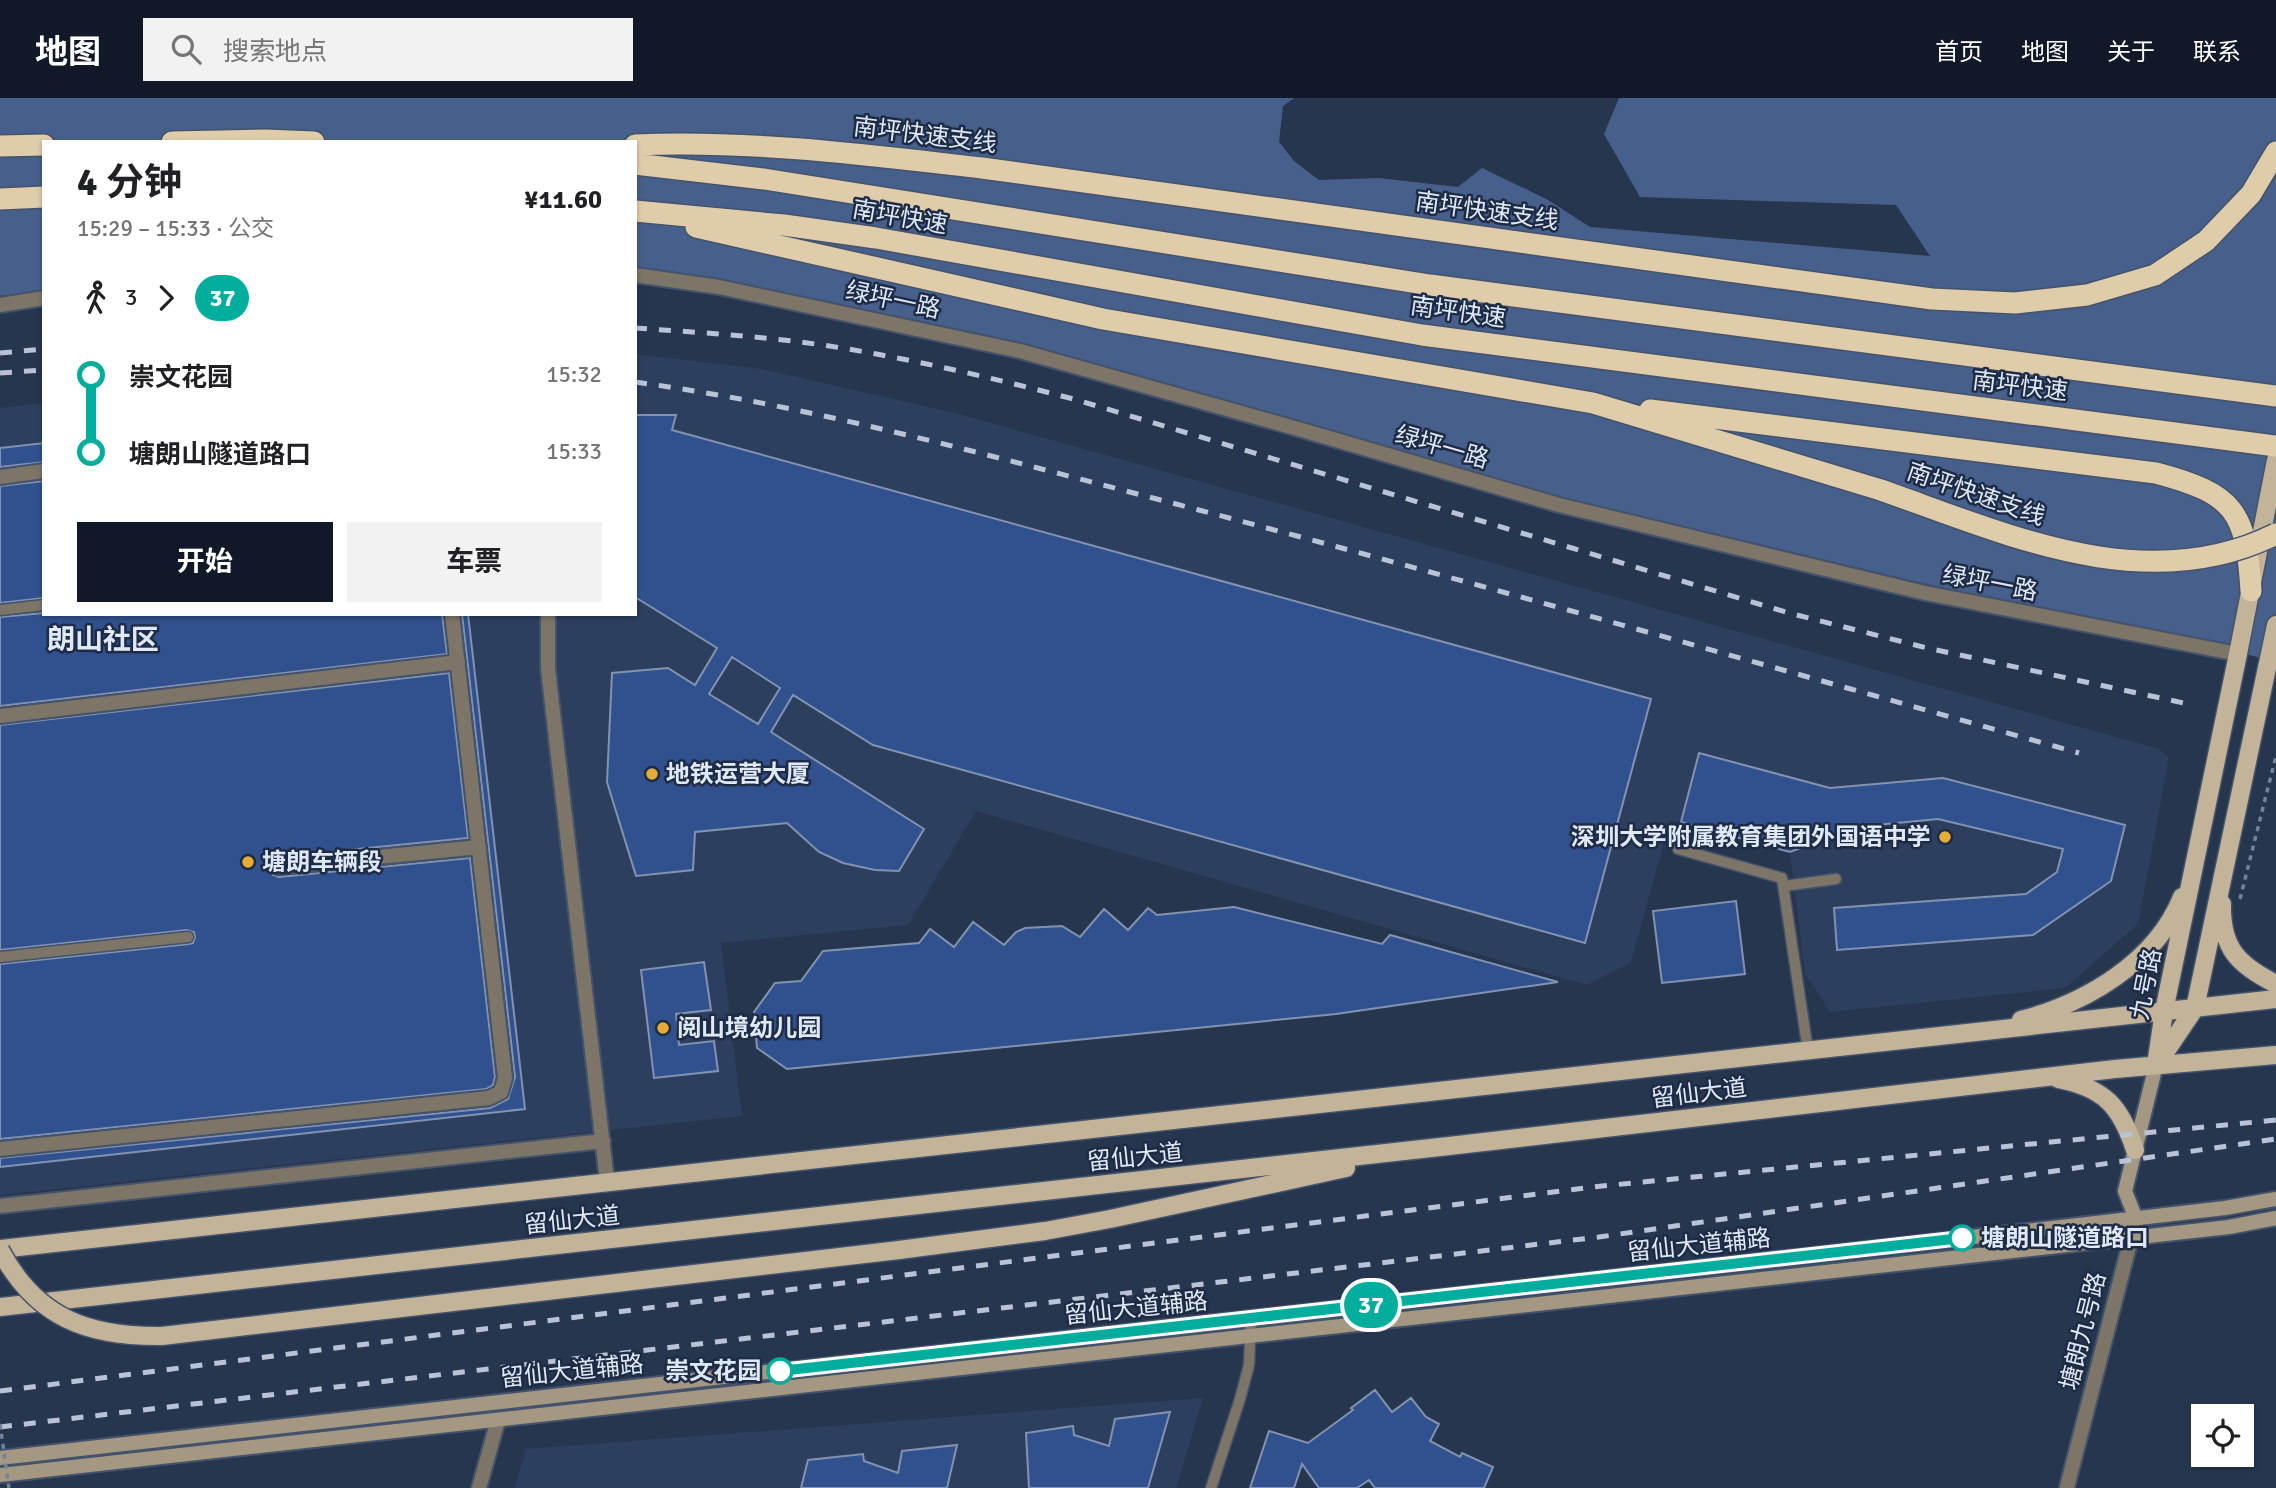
<!DOCTYPE html>
<html lang="zh">
<head>
<meta charset="utf-8">
<style>
	body { margin:0; font-family:Signika,"Noto Sans SC",sans-serif; background:#f2f2f2; color:#202124; height:100vh; display:flex; flex-direction:column; font-size:26px; white-space:nowrap }
	* { box-sizing:border-box; margin:0 }
	p { font-size:23px; color:#757577 }
	.icon { flex:none; width:38px; height:38px; fill:none; stroke:currentColor; stroke-width:2; stroke-linecap:round; stroke-linejoin:round }
	.map { position:relative; flex:1; overflow:hidden }
	.drawer { position:absolute; left:42px; top:42px; width:595px; height:476px; display:flex; flex-direction:column; background:#fff; border-radius:0px; box-shadow:0 2px 5px #0004 }
	.drawer>* { flex:none }
	.badge { padding:0 14px; border-radius:23px; font-size:24px; line-height:46px }
	.buttons { position:absolute; left:2191px; top:1306px; display:grid; gap:14px }
	.buttons a { display:grid; place-items:center; width:63px; height:63px; border-radius:0px; background:#fff; box-shadow:0 2px 5px #0004; font-size:35px }
	.map>.badge { position:absolute; translate:-50% -50%; box-shadow:0 0 0 4px #fff }
	.legs { display:flex; align-items:center; gap:10px; height:77px; padding:0 35px; font-size:23px }
	.legs p { margin-inline-start:auto }
	.summary { display:flex; align-items:center; justify-content:space-between; height:119px; padding:0 35px }
	h1 { font-size:38px; font-weight:700; line-height:52px }
	.action { display:flex; gap:14px; margin-top:auto; padding:14px 35px }
	.action a { flex:1; height:80px; border-radius:0px; background:#111827; color:#fff; font-size:28px; font-weight:700; line-height:80px; text-align:center }
	.action a+a { background:#f2f2f2; color:#202124 }
	ul { padding:0 35px; list-style:none }
	li { display:flex; align-items:center; gap:24px; height:77px; font-size:26px }
	li i { display:grid; place-items:center; width:10px; height:100%; margin:0 9px; background:currentColor }
	li i::after { content:''; width:18px; height:18px; margin:-9px; border:5px solid; border-radius:50%; background:#fff }
	li p { margin-inline-start:auto }
	li:first-child i { background:linear-gradient(#0000 50%,currentColor 0) }
	li:last-child i { background:linear-gradient(currentColor 50%,#0000 0) }
	header { display:flex; align-items:center; gap:42px; box-sizing:border-box; height:98px; padding:0 35px; background:#111827; color:#fff }
	header strong { font-size:33px }
	nav { display:flex; gap:38px; margin-inline-start:auto; font-size:24px }
	.search { width:490px; height:63px; background:#f2f2f2; display:flex; align-items:center; gap:18px; box-sizing:border-box; padding:0 24px; border-radius:0px; color:#757577; font-size:26px }
	.map>svg:first-child { display:block }
</style>
</head>
<body>
<header>
<strong>地图</strong>
<div class="search"><svg class="icon" aria-label="search" viewBox="0 0 24 24"><circle cx="10" cy="10" r="6"/><path d="M15 15l6 6"/></svg>搜索地点</div>
<nav><a>首页</a><a>地图</a><a>关于</a><a>联系</a></nav>
</header>
<div class="map">
<svg width="2276" height="1390" viewBox="0 0 2276 1390">
	<rect width="100%" height="100%" fill="#27364f"/>
	<path fill="#2d3f5e" d="M635,256L762,271L959,316L2159,651L2169,660L2138,826L2065,890L1830,914L1805,875L1790,754L1670,722L1631,864L1587,887L976,713L908,827L721,845L742,1018L0,1097V310L44,305V516H635Z
		M1203,1300L1176,1390H515L526,1351Z"/>
	<path fill="#47608b" d="M0,0H1294L1283,8L1279,44L1294,63L1319,82L1379,80L1458,89L1482,70L1548,102L1590,129L1930,158L1896,107L1640,99L1604,36L1619,0H2276V563L1926,486L1560,399L1024,249L635,170V44H44V192L0,198Z"/>
	<path fill="#30518e" stroke="#8293b1" stroke-width="2" fill-rule="evenodd" d="M635,317H676L672,332L1651,601L1585,845L873,647L793,597L771,634L924,731L899,773L875,772L843,765L819,754L787,725L695,734L693,772L636,778L607,684L612,575L668,570L695,587L717,550L635,499ZM732,559L780,590L758,626L709,596Z
		M44,345V364L0,369V350Z
		M44,383V500L0,505V388Z
		M44,515L442,516L447,556L0,608V519Z
		M462,516H468L525,1011L0,1069V1060L490,1010L508,1001L515,979Z
		M449,575L468,740L277,759L270,764L269,771L273,777L279,779L470,760L495,979L493,987L486,991L0,1041V866L189,846L193,845L195,839L194,834L187,832L0,852V627Z
		M1699,655L1830,690L1943,680L2125,727L2111,783L2033,837L1837,852L1834,810L2026,796L2057,774L2063,751L1938,721L1855,729L1790,754L1681,724Z
		M1736,803L1745,876L1662,885L1653,813Z
		M1234,809L1382,846L1390,837L1558,884L1336,916L787,971L757,950L754,914L775,885L801,883L823,853L919,845L930,831L954,849L973,824L1004,847L1016,834L1025,830L1062,828L1080,839L1104,811L1128,832L1148,810L1157,817Z
		M704,864L711,912L676,916L679,947L714,943L718,973L654,980L641,872Z
		M1375,1292L1392,1314L1411,1300L1426,1319L1439,1326L1430,1343L1460,1359L1462,1355L1493,1369L1484,1390H1375L1369,1382L1357,1390H1319L1302,1366L1294,1390H1250L1269,1333L1308,1345L1353,1312L1351,1310Z
		M1170,1314L1148,1390H1029L1026,1335L1073,1328L1074,1337L1109,1348L1115,1321Z
		M957,1347L947,1390H801L808,1362L863,1356L864,1363L898,1375L902,1353Z"/>
	<g fill="none" stroke-linecap="round" stroke-linejoin="round">
		<g stroke="#44526a" stroke-width="13">
			<path id="lane" d="M0,512L44,507
				M1678,751L1782,780L1808,953
				M1784,788L1836,781
				M0,859L188,839
				M1211,1390L1240,1301L1249,1267L1251,1220"/>
		</g>
		<g stroke="#44526a" stroke-width="18">
			<path id="street" d="M635,177L719,189L1020,253L1295,330L1559,407L1925,495L2238,556
				M0,207L44,200
				M0,379L44,373
				M548,516V571L607,1083
				M0,618L458,564
				M278,769L479,749
				M0,1051L489,1000L501,994L505,980L452,516
				M0,1108L603,1043
				M2067,1389L2136,1121
				M479,1390L498,1322"/>
		</g>
		<g stroke="#44526a" stroke-width="18">
			<path id="secondary" d="M2136,1121L2125,1093L2156,967
				M0,1360L2044,1131L2225,1110L2276,1101
				M0,1377L2229,1129L2276,1120"/>
		</g>
		<g stroke="#44526a" stroke-width="21">
			<path id="primary" d="M2222,806C2221,850 2238,867 2276,886
				M2021,922C2086,905 2156,864 2182,799
				M2160,962L2195,910L2276,527
				M2156,967L2164,913L2238,556L2276,362
				M2058,981C2105,990 2121,1009 2135,1052
				M0,1151L2276,901
				M899,1152L1045,1133L1110,1121L1346,1070
				M0,1209L1449,1048L2115,971L2276,957"/>
		</g>
		<g stroke="#44526a" stroke-width="24">
			<path id="highway" d="M172,44L265,42L314,44
				M635,47C751,42 867,57 982,70L1932,201L2015,205L2087,197L2155,177L2206,143L2251,96L2276,54
				M0,48L44,47
				M635,66L764,81L1430,187L2276,298
				M0,101L44,99
				M635,113L784,127L876,140L1422,237L2276,348
				M696,129L1103,221L1593,305L1881,392
				M1650,312L2156,375C2235,396 2246,413 2251,493"/>
		</g>
		<path stroke="#748196" stroke-width="3.5" stroke-dasharray="5 5" stroke-linecap="butt" d="M2240,801L2276,658"/>
		<use href="#lane" stroke="#7d7568" stroke-width="10"/>
		<use href="#street" stroke="#7d7568" stroke-width="14"/>
		<use href="#secondary" stroke="#a49883" stroke-width="14"/>
		<use href="#primary" stroke="#c3b398" stroke-width="18"/>
		<use href="#highway" stroke="#dfccab" stroke-width="21"/>
		<path stroke="#b9c3d5" stroke-width="5" stroke-dasharray="12 12" stroke-linecap="butt" d="M635,230C706,235 777,239 848,251C925,264 1001,282 1077,302L1789,515L1927,550L2193,607
			M0,255L44,251
			M0,275L44,272
			M635,284C819,309 997,360 1176,406C1478,485 1778,571 2079,655
			M0,1293L1592,1089L2276,1022
			M0,1329L1599,1139L2276,1041"/>
		<g stroke="#44526a" stroke-width="21" stroke-linecap="butt">
			<path id="primary-bridge" d="M0,1152C36,1220 88,1239 162,1238L899,1152"/>
		</g>
		<g stroke="#44526a" stroke-width="24" stroke-linecap="butt">
			<path id="highway-bridge" d="M1881,392C2006,436 2146,501 2276,436"/>
		</g>
		<path stroke="#748196" stroke-width="3.5" stroke-dasharray="5 5" stroke-linecap="butt" d="M0,1326L9,1390"/>
		<use href="#primary-bridge" stroke="#c3b398" stroke-width="18"/>
		<use href="#highway-bridge" stroke="#dfccab" stroke-width="21"/>
	</g>
	<g fill="none" stroke-linecap="round" stroke-linejoin="round">
		<g stroke="#fff" stroke-width="16">
			<path id="line-1" d="M780,1273L1962,1140"/>
		</g>
		<use href="#line-1" stroke="#01ad9c" stroke-width="10"/>
	</g>
	<g fill="#e5ad36" stroke="#1e2b44" stroke-width="2.5">
		<circle cx="652" cy="676" r="7"/>
		<circle cx="1945" cy="739" r="7"/>
		<circle cx="248" cy="764" r="7"/>
		<circle cx="663" cy="930" r="7"/>
	</g>
	<g fill="#fff" stroke="#01ad9c" stroke-width="3.5">
		<circle cx="1962" cy="1140" r="12"/>
		<circle cx="780" cy="1273" r="12"/>
	</g>
	<g text-anchor="middle" stroke-width="5" stroke-linejoin="round" paint-order="stroke">
		<g font-size="24" fill="#dfe8f8" stroke="#1e2b44">
			<text transform="translate(925 37) rotate(7)" y="8">南坪快速支线</text>
			<text transform="translate(1487 113) rotate(8)" y="8">南坪快速支线</text>
			<text transform="translate(900 119) rotate(10)" y="8">南坪快速</text>
			<text transform="translate(893 202) rotate(12)" y="8">绿坪一路</text>
			<text transform="translate(1458 214) rotate(8)" y="8">南坪快速</text>
			<text transform="translate(2020 288) rotate(7)" y="8">南坪快速</text>
			<text transform="translate(1442 349) rotate(16)" y="8">绿坪一路</text>
			<text transform="translate(1976 396) rotate(19)" y="8">南坪快速支线</text>
			<text transform="translate(1990 485) rotate(11)" y="8">绿坪一路</text>
			<text transform="translate(2146 886) rotate(-79)" y="8">九号路</text>
			<text transform="translate(1699 995) rotate(-7)" y="8">留仙大道</text>
			<text transform="translate(1135 1059) rotate(-6)" y="8">留仙大道</text>
			<text transform="translate(572 1122) rotate(-6)" y="8">留仙大道</text>
			<text transform="translate(1699 1147) rotate(-6)" y="8">留仙大道辅路</text>
			<text transform="translate(1136 1210) rotate(-6)" y="8">留仙大道辅路</text>
			<text transform="translate(2083 1233) rotate(-76)" y="8">塘朗九号路</text>
			<text transform="translate(572 1273) rotate(-6)" y="8">留仙大道辅路</text>
		</g>
		<g font-size="24" font-weight="bold" fill="#dfe8f8" stroke="#1e2b44" text-anchor="start">
			<text x="666" y="684">地铁运营大厦</text>
			<text x="1931" y="747" text-anchor="end">深圳大学附属教育集团外国语中学</text>
			<text x="262" y="772">塘朗车辆段</text>
			<text x="677" y="938">阅山境幼儿园</text>
		</g>
		<g font-size="24" font-weight="bold" fill="#dfe8f8" stroke="#1e2b44" text-anchor="start">
			<text x="1981" y="1148">塘朗山隧道路口</text>
			<text x="761" y="1281" text-anchor="end">崇文花园</text>
		</g>
		<g font-size="28" font-weight="bold" fill="#dfe8f8" stroke="#1e2b44">
			<text x="103" y="551">朗山社区</text>
		</g>
	</g>
</svg>
<div class="buttons">
<a><svg class="icon" aria-label="locate" viewBox="0 0 24 24"><circle cx="12" cy="12" r="6"/><path d="M12 2v4M12 18v4M2 12h4M18 12h4"/></svg></a>
</div>
<b class="badge" style="left:1371px;top:1207px;background:#01ad9c;color:#fff">37</b>
<section class="drawer">
<div class="summary"><div><h1>4 分钟</h1><p>15:29 – 15:33 · 公交</p></div><b>¥11.60</b></div>
<div class="legs"><svg class="icon" aria-label="walk" viewBox="0 0 24 24"><circle cx="13" cy="4" r="2"/><path d="M13 8l-2 6 4 7M11 14l-3 7M7 12l3-4h3l4 4"/></svg>3<svg class="icon" aria-label="forward" viewBox="0 0 24 24"><path d="M9 5l7 7-7 7"/></svg><b class="badge" style="background:#01ad9c;color:#fff">37</b></div>
<ul>
<li><i style="color:#01ad9c"></i><b>崇文花园</b><p>15:32</p></li>
<li><i style="color:#01ad9c"></i><b>塘朗山隧道路口</b><p>15:33</p></li>
</ul>
<div class="action"><a>开始</a><a>车票</a></div>
</section>
</div>
</body>
</html>
